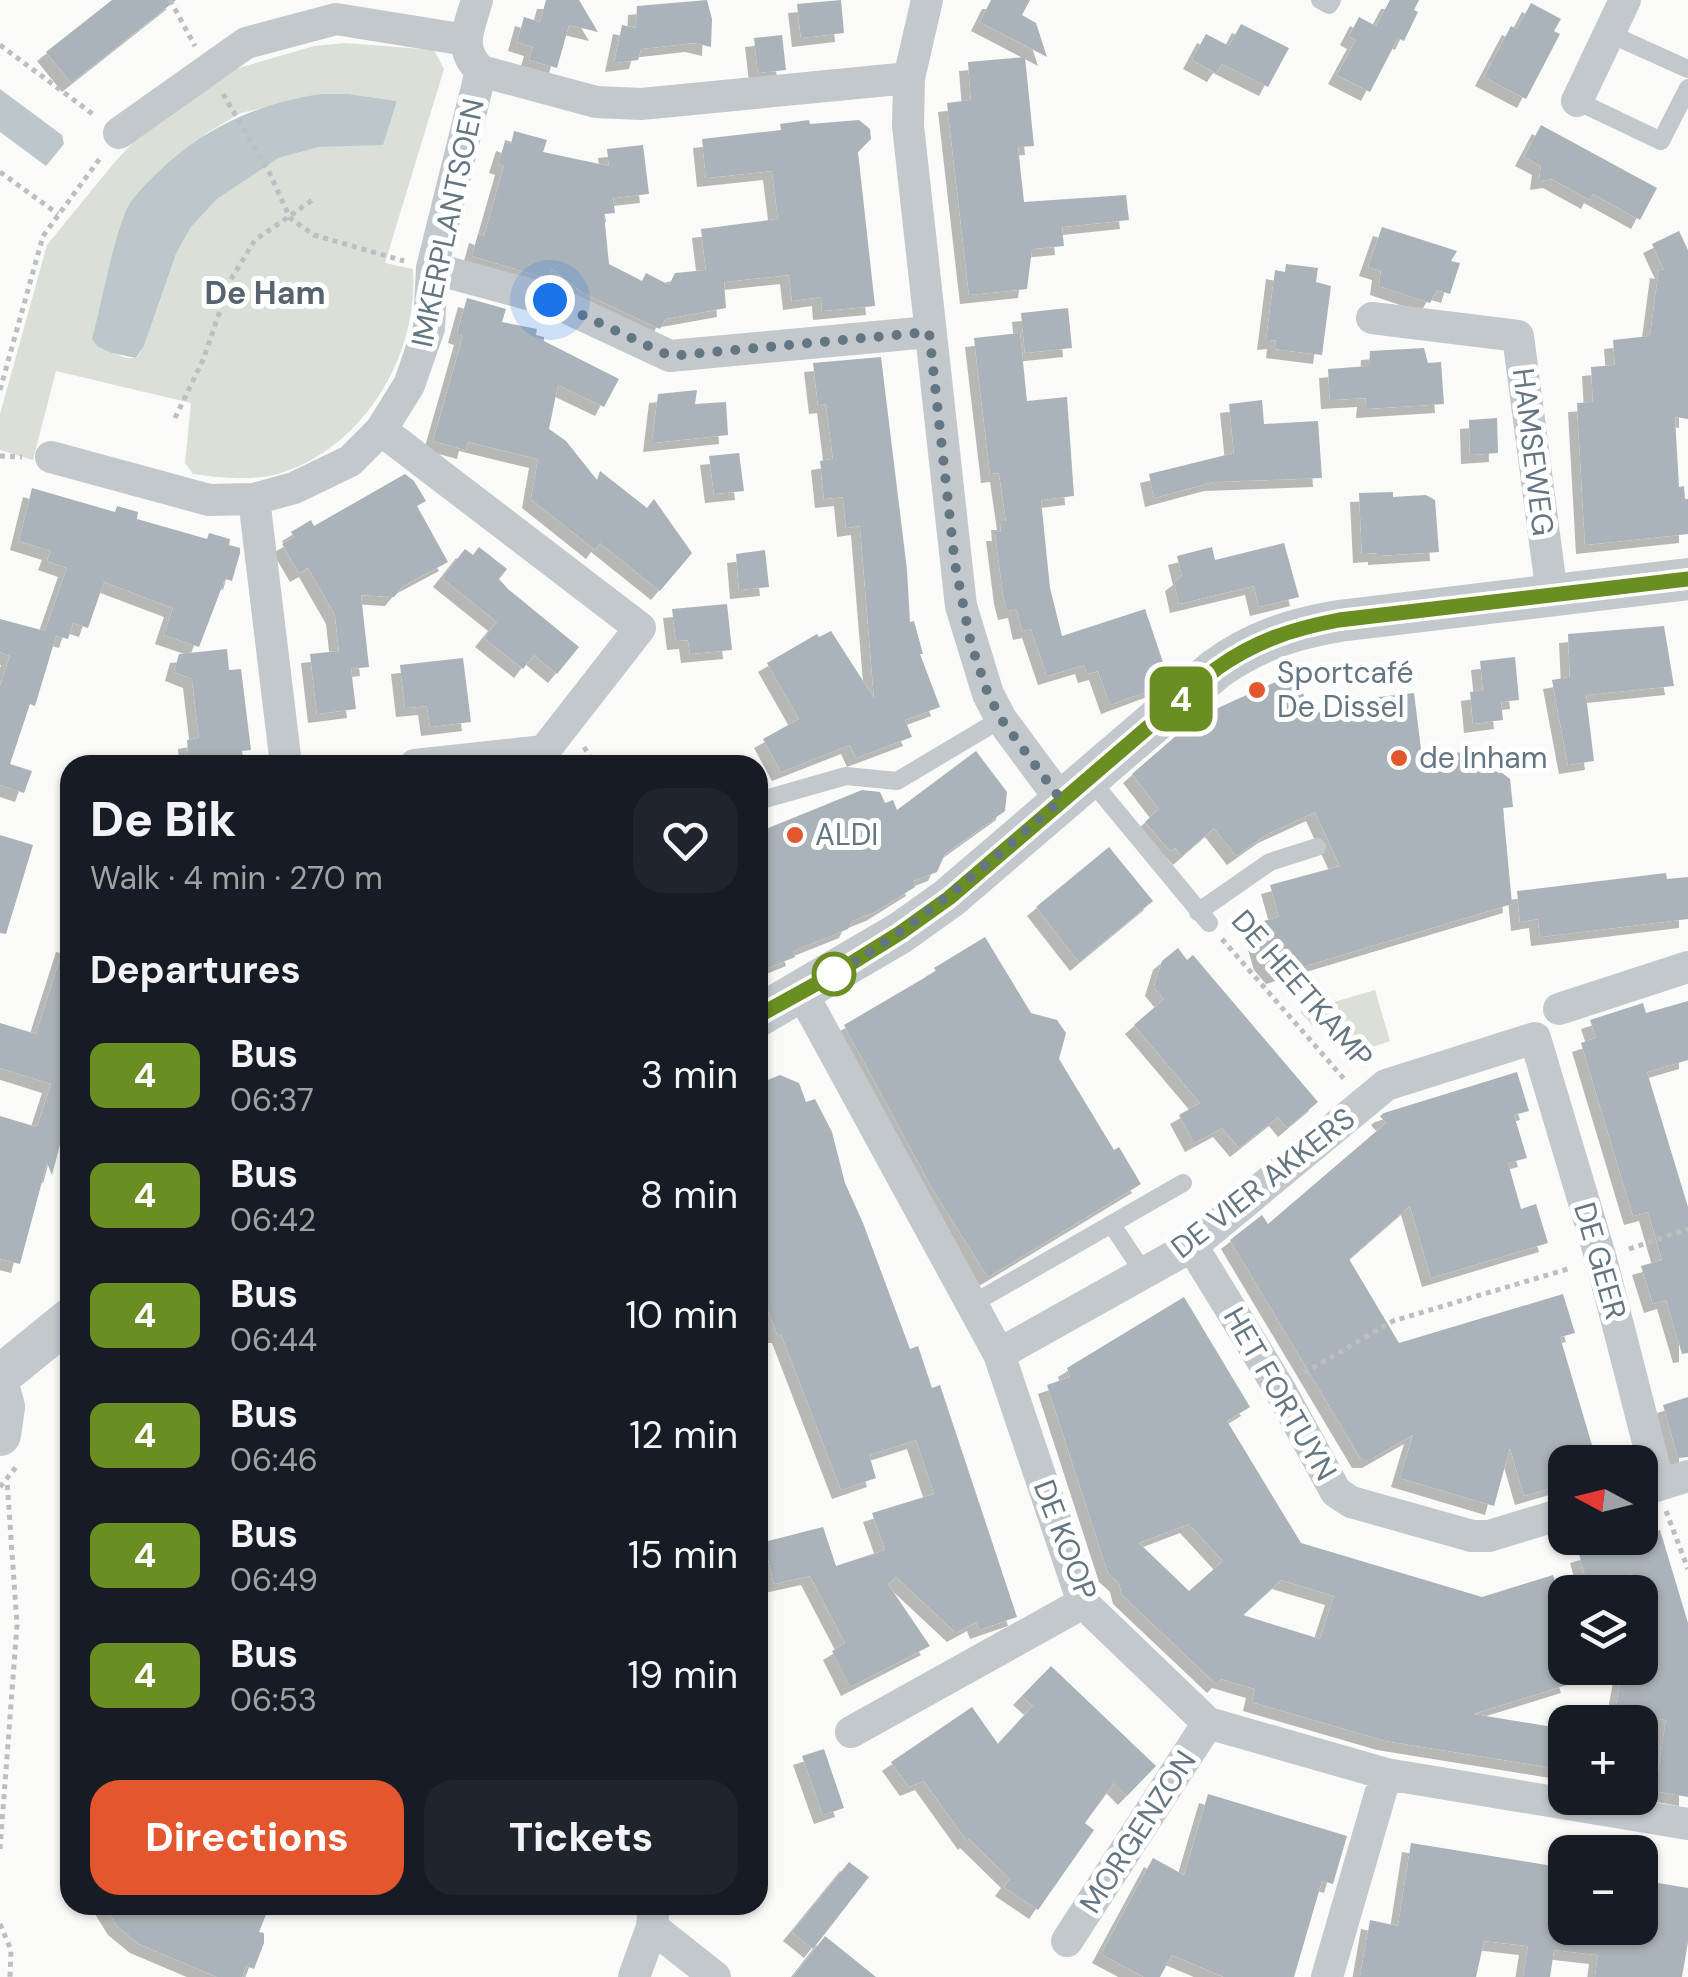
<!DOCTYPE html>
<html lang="en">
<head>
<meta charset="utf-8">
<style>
	body { margin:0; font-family:"DM Sans",sans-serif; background:#20242c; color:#f1f3f6; height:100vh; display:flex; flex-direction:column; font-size:38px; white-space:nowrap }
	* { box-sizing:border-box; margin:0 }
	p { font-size:32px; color:#9ea1a6 }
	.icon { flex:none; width:55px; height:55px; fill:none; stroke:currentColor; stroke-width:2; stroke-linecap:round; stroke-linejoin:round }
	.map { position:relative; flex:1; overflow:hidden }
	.side { position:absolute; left:60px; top:755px; width:708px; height:1160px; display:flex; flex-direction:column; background:#171b24; border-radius:30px; box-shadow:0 2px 8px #0004 }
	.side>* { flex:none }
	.badge { padding:0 20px; border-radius:15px; font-size:35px; line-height:65px }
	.needle { width:65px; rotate:277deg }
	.controls { position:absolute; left:1548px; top:1445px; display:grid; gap:20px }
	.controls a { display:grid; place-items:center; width:110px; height:110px; border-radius:20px; background:#171b24; box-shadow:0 2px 8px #0004; font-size:50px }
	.you { position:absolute; width:50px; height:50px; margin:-25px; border:8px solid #fff; border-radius:50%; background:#1a73e8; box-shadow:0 0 0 15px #1a73e833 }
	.map>.badge { position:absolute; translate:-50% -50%; box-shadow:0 0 0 5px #fff }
	h2 { padding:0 30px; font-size:38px; line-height:90px }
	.round { display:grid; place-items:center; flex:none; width:105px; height:105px; border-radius:30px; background:#20242c }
	.summary { display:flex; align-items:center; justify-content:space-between; height:170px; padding:0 30px }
	h1 { font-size:48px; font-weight:800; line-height:75px }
	.cta { display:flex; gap:20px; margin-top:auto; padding:20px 30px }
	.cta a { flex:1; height:115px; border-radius:30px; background:#e4572e; color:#fff; font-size:40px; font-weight:800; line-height:115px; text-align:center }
	.cta a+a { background:#20242c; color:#f1f3f6 }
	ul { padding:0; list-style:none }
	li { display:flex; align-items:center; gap:30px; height:120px; padding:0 30px }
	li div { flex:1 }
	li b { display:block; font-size:38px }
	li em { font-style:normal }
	li .badge { min-width:110px; font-weight:700; text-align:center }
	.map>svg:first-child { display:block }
</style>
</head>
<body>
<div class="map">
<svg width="1688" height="1977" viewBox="0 0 1688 1977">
	<defs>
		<filter id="shadow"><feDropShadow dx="-9" dy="9" stdDeviation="0" flood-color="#0004"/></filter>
	</defs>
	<rect width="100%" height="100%" fill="#fafaf8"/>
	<path fill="#dadfd7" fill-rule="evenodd" d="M346,43L434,50L444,69L385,263L413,269C419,356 363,449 278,474C251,481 220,478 193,474L185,463L191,403L56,371L33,460L0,450V414L47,245L114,163L148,126L232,70L314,46ZM321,94H349L397,101L383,144L319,147L277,158L217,199L191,227L176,254L144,346L137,358H126L98,347L205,134L241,113Z
		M1375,990L1390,1041L1352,1054L1327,1020L1312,1025L1300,1012Z"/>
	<path fill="#bbc7cb" d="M0,89L62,135L64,144L46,166L0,132Z
		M321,94H349L397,101L383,145L319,147L278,158L217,199L191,227L176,254L144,346L136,358L112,353L98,347L92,339C103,298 110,253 125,213C130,200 143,187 153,177C201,129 255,104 321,94Z"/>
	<path fill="#aab3b9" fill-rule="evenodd" filter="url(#shadow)" d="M112,0H176L71,83L46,52Z
		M546,0H579L598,32L569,25L557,68L529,60L533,47L517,42L524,17L540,22Z
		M707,0L712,19L711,47L694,43L641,49L638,60L614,63L622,25L636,28L637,6Z
		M841,0L844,33L801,38L797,4Z
		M991,0H1030L1022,15L1036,23L1047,57L980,22Z
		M1390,0H1419L1414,10L1418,12L1404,41L1398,38L1370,92L1337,75L1356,40L1349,36L1359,17L1376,26Z
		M1531,3L1561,19L1554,31L1560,34L1526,99L1484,77L1511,26L1517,29Z
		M1241,24L1289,48L1268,87L1222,64L1216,73L1192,60L1206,34L1229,46Z
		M782,35L786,70L758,73L754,38Z
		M1025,57L1034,146L1018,147L1024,202L1126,195L1129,220L1062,227L1064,246L1032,249L1027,289L969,295L947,103L971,100L968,62Z
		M809,120L810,124L859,120L870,129L871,139L858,152L875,306L822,311L821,297L792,301L789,275L724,282L726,308L665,319L660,329L583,293L551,268L549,279L472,256L478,234L484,236L504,166L498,164L505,142L511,144L514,131L547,140L543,152L609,166L607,149L643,145L649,194L613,198L615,213L604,214L609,264L642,281L646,273L669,285L675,273L706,270L701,229L778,219L772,171L706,178L702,139L781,130L780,124Z
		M1541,125L1657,188L1640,220L1593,194L1590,200L1552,179L1539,181L1541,166L1524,157Z
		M1382,227L1457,251L1451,261L1460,263L1450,294L1437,290L1430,303L1379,286L1381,271L1368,267Z
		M1679,231L1688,250V419L1675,417L1679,487L1684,486L1685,499H1688V534L1585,545L1577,403L1593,402L1591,367L1615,365L1613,340L1650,336L1659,269L1664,270L1652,244Z
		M1286,264L1318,268L1316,282L1331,286L1322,355L1275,349L1276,340L1266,341L1275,270L1285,272Z
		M467,298L506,309L502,322L537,329L536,335L544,337V341L619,379L604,407L558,385L549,429L566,441L597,480L600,471L647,508L654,499L692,553L660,591L600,543L595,550L531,499L538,459L468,442L466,450L433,441L463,336L457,334Z
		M1068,308L1072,348L1025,353L1021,313Z
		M1020,333L1027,401L1067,397L1074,496L1041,500L1050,588L1062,636L1145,609L1168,677L1156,688L1110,705L1098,671L1087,674L1084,665L1047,676L1031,629L1022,631L1017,609L1007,611L1003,595L995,532H1001L1000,521H1006L999,473L990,474L974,338Z
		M1424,348L1428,363L1441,362L1444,404L1365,409L1366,398L1330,400L1328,369L1369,366L1370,351Z
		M881,357L907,570L910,622L914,621L923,654H920L940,707L905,720L912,737L856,758L850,745L781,772L763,739L799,719L767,663L817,634L819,637L831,631L874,698L860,526L846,528L843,497L824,499L820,461L833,459L826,404L818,405L813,363Z
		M697,390L695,404L726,402L728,435L652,443L658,394Z
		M1262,400L1264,424L1318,421L1322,478L1213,482L1154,498L1149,474L1234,453L1229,404Z
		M1497,418L1498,453L1470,455L1469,420Z
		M739,453L744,491L714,494L709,456Z
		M405,474L414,481L426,501L417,506L448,562L403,586L394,597L361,595L369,667L351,669L356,709L317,714L310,654L339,651L335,615L308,568L299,573L282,544L294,537L291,532L311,520L314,526Z
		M32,488L115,512L117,506L138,512L137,519L207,539L209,533L230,539L229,545L240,548V553L232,581L225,579L199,647L164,635L173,608L104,582L88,628L73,623L68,639L56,636L35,706L30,704L10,764L32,771L24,793L0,785V686L10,656L0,652V619L45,631L67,568L47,561L51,551L19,541Z
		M1393,492V497L1426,495L1435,500L1439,552L1377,556V553L1362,554L1359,493Z
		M1284,543L1299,597L1259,607L1254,586L1179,604L1174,582L1182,576L1177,556L1212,547L1215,560Z
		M479,547L507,569L499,579L508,589L579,647L557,674L534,655L523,669L484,638L497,622L442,578L465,549L473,555Z
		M765,550L769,587L739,590L736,554Z
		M727,604L732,650L690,654L688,640L676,641L672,609Z
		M1664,626L1674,686L1586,695L1594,761L1568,765L1552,680L1570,677L1568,634Z
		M227,649L229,670L241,669L251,750L242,751L244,765H189L187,740L199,738L192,679L174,672L179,654Z
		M1515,657L1519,700L1501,702L1503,720L1473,724L1470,692L1483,690L1480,661Z
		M463,658L471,722L430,727L427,706L405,708L400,665Z
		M1293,674L1313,713L1371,707L1370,698L1414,693L1422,757L1487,749L1489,763L1510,779L1513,807L1503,808L1512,904L1275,975L1263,961L1252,924L1279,917L1270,885L1340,866L1315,812L1267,834L1236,856L1214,828L1182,856L1175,848L1170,851L1145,822L1159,809L1132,774L1185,728L1201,722L1198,717Z
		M976,751L1007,792L1005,811L945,854L937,872L913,881L915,887L875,912L852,921L848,929L793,951L795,957L758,972V832L862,790L880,792L885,803L893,800L897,810Z
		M0,835L33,845L6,934L0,933Z
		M1109,847L1153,901L1079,962L1036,907Z
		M1666,873L1667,879L1688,877V919L1540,937L1538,919L1520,922L1517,891Z
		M985,937L1031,1013L1057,1020L1066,1033L1059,1059L1114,1150L1119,1147L1141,1184L988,1277L933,1190L844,1025L936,971L934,968Z
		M65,943L70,944V1107L52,1175L47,1163L20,1264L0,1259V1116L37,1127L51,1084L0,1068V1023L36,1034Z
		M1178,948L1187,960L1193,955L1318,1102L1287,1128L1278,1117L1239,1148L1222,1128L1194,1143L1179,1115L1200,1103L1134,1025L1164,999L1154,987L1162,961Z
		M1688,1001V1060L1647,1072L1688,1207V1353L1682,1354L1666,1300L1653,1304L1641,1266L1662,1260L1648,1212L1633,1216L1581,1043L1596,1038L1590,1020L1643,1003L1646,1013Z
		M1517,1072L1529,1111L1514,1115L1527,1158L1508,1163L1521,1209L1536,1204L1548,1243L1431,1278L1410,1206L1349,1259L1399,1343L1563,1294L1575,1333L1560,1337L1597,1462H1565V1484L1524,1496L1510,1448L1494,1506L1400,1478L1413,1435L1371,1459H1361L1230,1240L1262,1215L1268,1224L1386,1123L1380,1116L1384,1113Z
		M780,1075L799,1083L806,1102L815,1099L832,1132L845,1183L863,1223L910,1349L918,1346L932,1388L940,1385L1017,1617L979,1630L976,1622L956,1633L896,1577L888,1584L930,1646L850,1687L832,1651L845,1643L810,1576L774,1584L764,1542L823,1527L836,1566L885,1550L872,1513L934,1494L916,1440L869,1455L876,1478L841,1490L781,1334H777L758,1284V1084Z
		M1184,1297L1250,1407L1227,1421L1301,1543L1482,1597L1553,1575L1564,1615L1549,1619L1570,1684L1473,1714L1565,1729V1770L1386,1741L1252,1702L1255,1689L1221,1679L1216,1684L1122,1595L1119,1583L1108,1573L1047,1385L1070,1377L1067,1368ZM1189,1524L1223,1561L1189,1591L1139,1543ZM1281,1580L1334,1596L1320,1639L1243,1615Z
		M1688,1397V1457L1678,1458L1663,1405Z
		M1660,1530L1688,1623V1797L1655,1791L1666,1720L1615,1711L1623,1668H1659L1640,1604V1592H1637L1631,1574L1588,1587L1579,1554Z
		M1051,1666L1156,1766L1127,1796L1114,1783L1085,1823L1094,1830L1038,1910L1004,1887L1010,1879L969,1839L967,1841L924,1781L909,1787L891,1762L972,1707L998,1744L1033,1706L1022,1696Z
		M824,1749L844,1808L823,1815L802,1756Z
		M1208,1794L1347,1836L1333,1884L1322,1881L1294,1977H1224L1172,1955L1160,1977H1144L1101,1954L1153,1858L1184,1875Z
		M1411,1843L1565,1868V1928H1640V1880L1688,1888V1942L1682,1977H1595L1598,1955L1554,1950L1550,1977H1523L1528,1946L1484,1941L1476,1977H1360L1370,1920L1398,1926Z
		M849,1862L869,1877L813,1949L792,1932Z
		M104,1905H250L267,1912L259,1932L264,1933V1943L254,1969L246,1966L242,1977H217L139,1944L117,1926Z
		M825,1936L876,1977H793Z"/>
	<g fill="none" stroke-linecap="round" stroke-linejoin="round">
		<path stroke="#bbbfc2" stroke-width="5" stroke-dasharray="5 5" stroke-linecap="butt" d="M170,0L195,46
			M0,45L94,115
			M223,94L270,174L290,218L314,235L404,261
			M0,172L58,214
			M0,390L43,236L101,157
			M175,418L203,360L231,279L255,240L314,199
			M0,456L22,457
			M584,747L595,765
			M1222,939L1346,1081
			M1629,1249L1688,1229
			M1304,1373L1393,1321L1571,1268
			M0,1487L16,1467
			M1666,1511L1688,1569
			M0,1849L17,1625L7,1480
			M0,1924L11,1950L10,1977"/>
		<path stroke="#c3c8cc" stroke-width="18" d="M1320,0L1329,5L1332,0
			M1608,33L1688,69
			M1577,101L1661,141L1688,88
			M1089,778L1209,923
			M758,801L846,776L897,781L1001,719
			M1198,912L1270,862L1317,847
			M1112,1225L1144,1273
			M972,1304L1183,1183"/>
		<path stroke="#c3c8cc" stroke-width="32" d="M477,0C469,29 457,48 481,71L596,102L641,104L909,78
			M927,0L909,78L908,126L961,606L988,694L1001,719L1061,800
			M1577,101L1625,0
			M119,133L246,43L336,19L466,40
			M432,268L550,300L670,356L929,332
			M1372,318L1518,336L1552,595
			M381,430L640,628L544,751L415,765
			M51,457L209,500L254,499L294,488L350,461L381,430L409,385L429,328L432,268L481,71
			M254,499L286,765
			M802,993L999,1354L1083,1603L1208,1723L1386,1774L1688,1824
			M1559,1009L1688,967
			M1192,1246L1279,1388L1336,1492L1351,1502L1472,1536H1489L1565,1513
			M999,1354L1192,1246L1386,1085L1535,1038L1601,1259L1659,1485
			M1640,1491L1688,1476
			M851,1732L1083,1603
			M654,1905L652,1927L715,1977
			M1067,1941L1208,1723
			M634,1977L652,1927
			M1327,1977L1386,1774"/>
		<path stroke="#c3c8cc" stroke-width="42" d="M758,1016L900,933L949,898L1216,669C1255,641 1292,629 1339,621L1688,579
			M0,1376L70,1319
			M0,1392L4,1407L0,1435"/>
	</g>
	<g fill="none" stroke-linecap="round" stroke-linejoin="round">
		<g stroke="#fff" stroke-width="22">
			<path id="line" d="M758,1016L834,974L900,933L949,898L1216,669C1255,641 1292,629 1339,620L1688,579"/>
		</g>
		<use href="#line" stroke="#6b8e23" stroke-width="15"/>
		<path stroke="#657683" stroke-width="10" stroke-dasharray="0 18" d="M550,300L670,356L929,332L955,564L971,644L988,694L1001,719L1061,800C988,864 918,926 834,974"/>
	</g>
	<g fill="#e4572e" stroke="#fff" stroke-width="4">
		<circle cx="1257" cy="690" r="10"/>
		<circle cx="1399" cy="758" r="10"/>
		<circle cx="795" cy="835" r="10"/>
	</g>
	<circle fill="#fff" stroke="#6b8e23" stroke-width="5" cx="834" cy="974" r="20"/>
	<g text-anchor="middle" stroke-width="10" stroke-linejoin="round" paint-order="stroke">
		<g font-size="30" fill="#657683" stroke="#fff">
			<text transform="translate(448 223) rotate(-78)" y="10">IMKERPLANTSOEN</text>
			<text transform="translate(1533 452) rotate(83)" y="10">HAMSEWEG</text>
			<text transform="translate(1302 989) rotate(49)" y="10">DE HEETKAMP</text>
			<text transform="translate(1263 1183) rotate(-38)" y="10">DE VIER AKKERS</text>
			<text transform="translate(1600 1261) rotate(74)" y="10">DE GEER</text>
			<text transform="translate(1280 1394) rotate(60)" y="10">HET FORTUYN</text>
			<text transform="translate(1065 1540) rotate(69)" y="10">DE KOOP</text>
			<text transform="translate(1138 1832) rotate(-57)" y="10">MORGENZON</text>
		</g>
		<g font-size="30" fill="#657683" stroke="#fff" text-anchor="start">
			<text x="1277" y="683">Sportcafé<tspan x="1277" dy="34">De Dissel</tspan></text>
			<text x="1419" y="768">de Inham</text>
			<text x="815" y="845">ALDI</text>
		</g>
		<g font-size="32" font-weight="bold" fill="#57646e" stroke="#fff">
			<text x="265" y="304">De Ham</text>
		</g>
	</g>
</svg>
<div class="controls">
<a><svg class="needle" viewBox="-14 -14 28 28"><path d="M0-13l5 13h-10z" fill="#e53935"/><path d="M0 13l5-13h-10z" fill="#9ea1a6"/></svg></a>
<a><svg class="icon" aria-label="layers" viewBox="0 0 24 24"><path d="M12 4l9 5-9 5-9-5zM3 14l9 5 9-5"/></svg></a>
<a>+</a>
<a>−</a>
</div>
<div class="you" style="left:550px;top:300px"></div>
<b class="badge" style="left:1181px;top:699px;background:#6b8e23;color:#fff">4</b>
<section class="side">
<div class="summary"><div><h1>De Bik</h1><p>Walk · 4 min · 270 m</p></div><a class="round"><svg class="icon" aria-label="heart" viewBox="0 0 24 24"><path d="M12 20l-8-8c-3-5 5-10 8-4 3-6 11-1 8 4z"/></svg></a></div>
<h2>Departures</h2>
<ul>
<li><span class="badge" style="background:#6b8e23;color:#fff">4</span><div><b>Bus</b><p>06:37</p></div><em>3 min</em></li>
<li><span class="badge" style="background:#6b8e23;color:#fff">4</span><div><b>Bus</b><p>06:42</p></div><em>8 min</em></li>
<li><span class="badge" style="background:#6b8e23;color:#fff">4</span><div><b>Bus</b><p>06:44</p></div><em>10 min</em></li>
<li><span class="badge" style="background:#6b8e23;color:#fff">4</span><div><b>Bus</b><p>06:46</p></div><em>12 min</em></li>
<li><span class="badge" style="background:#6b8e23;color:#fff">4</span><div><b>Bus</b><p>06:49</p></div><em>15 min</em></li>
<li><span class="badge" style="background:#6b8e23;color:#fff">4</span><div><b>Bus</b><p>06:53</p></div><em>19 min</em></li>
</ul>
<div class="cta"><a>Directions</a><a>Tickets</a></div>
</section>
</div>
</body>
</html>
